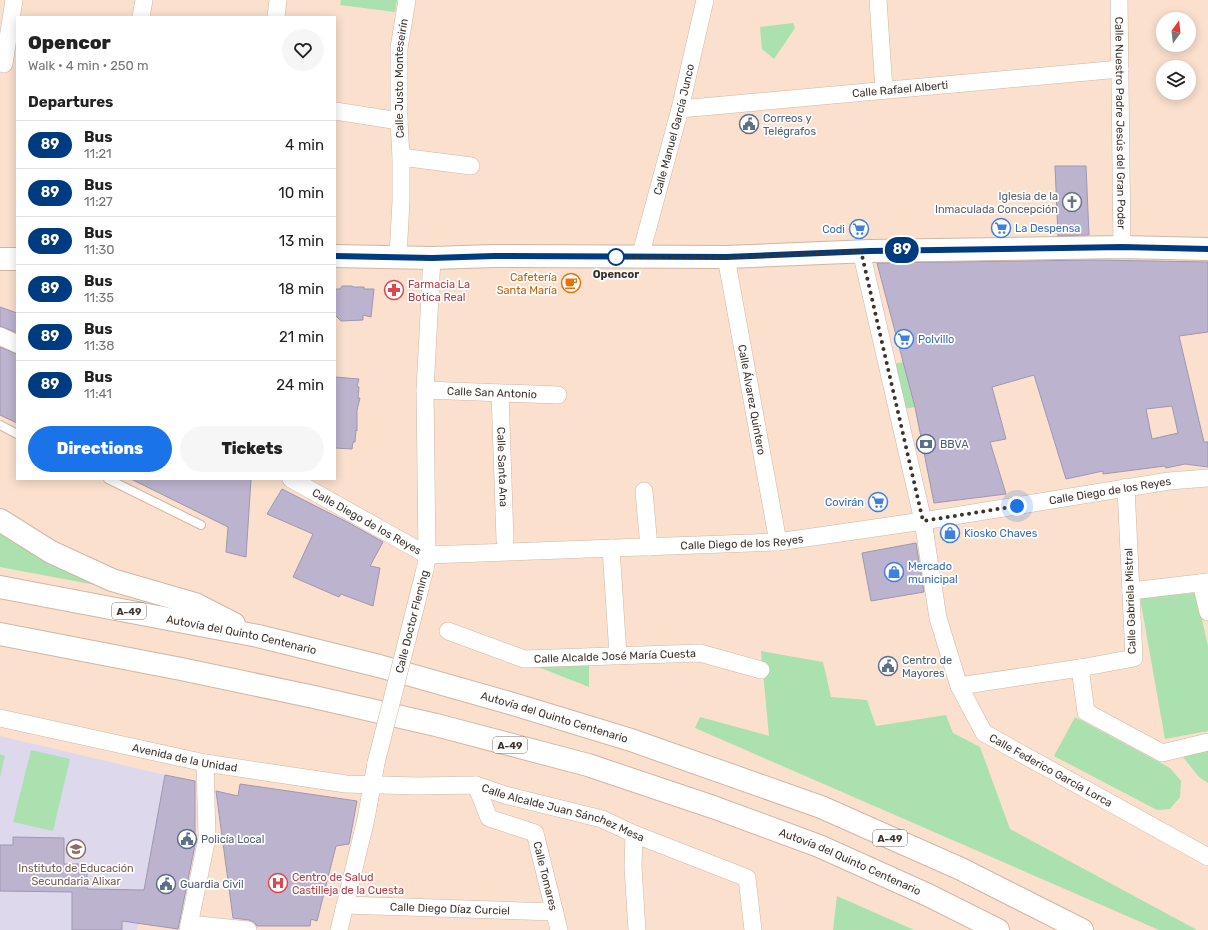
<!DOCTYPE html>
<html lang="en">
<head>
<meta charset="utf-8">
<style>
	body { margin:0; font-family:Rubik,sans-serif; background:#f6f6f6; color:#222; height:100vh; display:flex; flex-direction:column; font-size:15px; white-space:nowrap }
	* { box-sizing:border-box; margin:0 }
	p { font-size:13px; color:#767676 }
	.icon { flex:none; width:22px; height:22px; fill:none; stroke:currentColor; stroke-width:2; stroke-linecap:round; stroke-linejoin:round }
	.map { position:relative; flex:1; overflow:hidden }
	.sheet { position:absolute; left:16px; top:16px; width:320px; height:464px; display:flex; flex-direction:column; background:#fff; border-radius:0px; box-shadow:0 2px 10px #0003 }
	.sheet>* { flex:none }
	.badge { padding:0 8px; border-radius:13px; font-size:14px; line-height:26px }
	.needle { width:26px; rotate:15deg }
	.fabs { position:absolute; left:1156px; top:12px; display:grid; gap:8px }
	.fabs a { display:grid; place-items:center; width:40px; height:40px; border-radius:50%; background:#fff; box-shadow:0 2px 10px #0003; font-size:20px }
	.you { position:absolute; width:20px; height:20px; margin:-10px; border:3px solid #fff; border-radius:50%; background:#1a73e8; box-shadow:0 0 0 6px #1a73e833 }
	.map>.badge { position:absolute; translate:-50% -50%; box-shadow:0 0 0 2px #fff }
	h2 { padding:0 12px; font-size:15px; line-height:36px }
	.round { display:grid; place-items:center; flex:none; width:42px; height:42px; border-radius:21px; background:#f6f6f6 }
	.summary { display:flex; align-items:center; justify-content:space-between; height:68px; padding:0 12px }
	h1 { font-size:19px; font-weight:800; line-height:30px }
	.cta { display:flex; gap:8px; margin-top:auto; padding:8px 12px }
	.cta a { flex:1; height:46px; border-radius:24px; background:#1a73e8; color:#fff; font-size:16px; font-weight:800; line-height:46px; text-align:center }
	.cta a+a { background:#f6f6f6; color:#222 }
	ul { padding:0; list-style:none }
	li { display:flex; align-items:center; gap:12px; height:48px; padding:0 12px; border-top:1px solid #e0e0e0 }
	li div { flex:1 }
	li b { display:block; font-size:15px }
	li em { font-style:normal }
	li .badge { min-width:44px; font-weight:700; text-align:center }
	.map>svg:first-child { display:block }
</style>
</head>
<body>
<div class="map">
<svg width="1208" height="930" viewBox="0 0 1208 930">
	<rect width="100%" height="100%" fill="#fae0cd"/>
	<path fill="#ded8ed" d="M0,736L165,775L137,930H0Z"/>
	<path fill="#aae1ae" d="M341,0H397L395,12L340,5Z
		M793,23L795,28L774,59L762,49L760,27Z
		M904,362L915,407L893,411L882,366Z
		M0,531L117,589L0,567Z
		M1193,593H1196L1208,646V731L1165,739L1140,598Z
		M761,651L823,662L831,697L867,700L876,726L946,715L953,733L980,747L1010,829L1197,930H1159L695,728L700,717L769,736Z
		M589,664V687L538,667Z
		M1075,717L1170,768L1181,781L1180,797L1170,809L1157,810L1054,756Z
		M31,750L70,759L53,831L13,822Z
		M1208,750V783L1199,777L1183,757Z
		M0,754L5,756L0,777Z
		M837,896L914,930H833Z"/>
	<path fill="#bcb4cf" stroke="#9f97b1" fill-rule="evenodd" d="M1055,166H1086L1089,235L1058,236Z
		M1095,260L1208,262V332L1179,336L1204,442H1208V467L1185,464L1166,468L1165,466L1103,474V471L1066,479L1034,375L992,387L1006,439L990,442L1006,494L934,503L915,407L877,263ZM1172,406L1178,433L1152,439L1146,409Z
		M342,286H352L353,287H364V289H374L371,317L363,315V320L341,321L335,315V289H340Z
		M0,307L17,313V333L0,326Z
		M0,347L17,354V423L0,415Z
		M335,377L359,379L357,386L359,387L358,398H360L357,410V431L356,430L355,442H353L352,449L335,448Z
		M131,479H251L246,557L226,552L228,527Z
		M282,489L349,523L383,542L370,566L380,568L373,606L341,594L339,597L293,577L313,534L267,514Z
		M916,543L924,592L871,601L862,553Z
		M165,775L195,781V845L178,929L122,921V930H72V892L0,891V845H13V837L64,838V864H87V889L144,890Z
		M240,784L357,801L349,844L336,846L317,921L311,919L310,926H257L254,922L249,920L233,918L216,791L238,796Z"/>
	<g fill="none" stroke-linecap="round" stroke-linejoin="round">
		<g stroke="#d0b6a4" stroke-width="10">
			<path id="lane" d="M0,425L17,434
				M108,479L201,525"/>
		</g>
		<g stroke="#d0b6a4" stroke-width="18">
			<g id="street">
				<path d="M878,0L884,90"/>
				<path id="s1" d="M1119,0L1122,247"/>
				<path d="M141,17L144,0"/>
				<path d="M276,17L278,0"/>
				<path d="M4,64L14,0"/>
				<path id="s2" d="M680,109L1120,69"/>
				<path d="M335,111L399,121"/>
				<path d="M401,157L471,166"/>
				<path id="s3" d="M861,251L923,521L938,618L959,686L984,733L1208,857"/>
				<path id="s4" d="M398,257L401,201V157L399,121V48L407,0"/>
				<path id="s5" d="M640,257L680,109L705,0"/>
				<path id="s6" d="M726,257L778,542"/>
				<path d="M0,336L17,344"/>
				<path id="s7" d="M425,390L558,395"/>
				<path id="s8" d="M500,393L505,540"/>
				<path id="s9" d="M291,479L427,555L778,542L923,521L1169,481L1208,478"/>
				<path d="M644,491L649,547"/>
				<path d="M611,548L618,655"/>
				<path d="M426,564L427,555L425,390L432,258"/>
				<path d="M1201,583L1208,612"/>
				<path d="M1131,591L1208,582"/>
				<path id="s10" d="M448,631L524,659L700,653L761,670"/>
				<path d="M1080,668L1086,712L1162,753L1208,742"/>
				<path d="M959,686L1080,668L1134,658L1126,487"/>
				<path id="s11" d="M0,718L205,763L346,784L416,786L476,785L505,795L602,819L634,834L747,878L753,930"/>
				<path id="s12" d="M476,785L489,818L535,833L559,930"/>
				<path d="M634,834L633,867L637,930"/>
				<path id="s13" d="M345,905L555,912"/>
				<path d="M189,924L248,930"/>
				<path d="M188,930L207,838L205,763"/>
				<path d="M339,930L366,819L376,763"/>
			</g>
		</g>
		<g stroke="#d0b6a4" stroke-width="24">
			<path id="secondary" d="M335,256L432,258L494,256L726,257L870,251L1122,247L1208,249
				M0,259H17"/>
		</g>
		<g stroke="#d0b6a4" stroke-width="24">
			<g id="highway">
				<path d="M0,520L51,552L112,580L195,604L234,624"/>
				<path id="s14" d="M0,587L258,636L379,666L513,704L631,740L821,807L961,869L1082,930"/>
				<path id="s15" d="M0,634L181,669L314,697L436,725L588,765L713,807L819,846L928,895L998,930"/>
			</g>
		</g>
		<use href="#lane" stroke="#fff" stroke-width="8"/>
		<use href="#street" stroke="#fff" stroke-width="17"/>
		<use href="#secondary" stroke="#fff" stroke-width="22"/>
		<use href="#highway" stroke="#fff" stroke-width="22"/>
		<g stroke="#d0b6a4" stroke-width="18" stroke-linecap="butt">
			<g id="street-bridge">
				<path id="s16" d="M376,763L425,569"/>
			</g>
		</g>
		<use href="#street-bridge" stroke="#fff" stroke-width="17"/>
	</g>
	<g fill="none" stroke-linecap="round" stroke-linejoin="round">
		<g stroke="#fff" stroke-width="9">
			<path id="line" d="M335,256L432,258L494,256L726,257L870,251L1122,247L1208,249"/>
		</g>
		<use href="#line" stroke="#003b80" stroke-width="6"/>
		<path stroke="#3d332b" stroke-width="4" stroke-dasharray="0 7.2" d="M616,257H748L861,251L923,521L1017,506"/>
	</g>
	<defs>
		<g id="civic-ring" transform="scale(1)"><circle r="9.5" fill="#fff" stroke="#5c6f8a" stroke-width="1.5"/><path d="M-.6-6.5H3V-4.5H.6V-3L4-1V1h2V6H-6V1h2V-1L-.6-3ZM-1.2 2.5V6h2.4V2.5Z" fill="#5c6f8a"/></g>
		<g id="church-ring" transform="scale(1)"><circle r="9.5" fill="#fff" stroke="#6b7280" stroke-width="1.5"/><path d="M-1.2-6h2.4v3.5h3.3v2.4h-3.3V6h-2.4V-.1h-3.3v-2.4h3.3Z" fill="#6b7280"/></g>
		<g id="supermarket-ring" transform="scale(1)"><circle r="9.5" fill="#fff" stroke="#3f7fe0" stroke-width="1.5"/><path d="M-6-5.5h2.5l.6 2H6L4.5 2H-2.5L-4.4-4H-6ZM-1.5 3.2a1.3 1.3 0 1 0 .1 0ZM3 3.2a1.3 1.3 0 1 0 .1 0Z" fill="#3f7fe0"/></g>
		<g id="cafe-ring" transform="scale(1)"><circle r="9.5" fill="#fff" stroke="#e8710a" stroke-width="1.5"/><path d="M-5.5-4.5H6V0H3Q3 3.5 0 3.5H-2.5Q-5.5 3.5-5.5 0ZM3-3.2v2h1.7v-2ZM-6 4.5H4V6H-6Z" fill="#e8710a"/></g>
		<g id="pharmacy-ring" transform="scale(1)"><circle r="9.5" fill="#fff" stroke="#e0444e" stroke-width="1.5"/><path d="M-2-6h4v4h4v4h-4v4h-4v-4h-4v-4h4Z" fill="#e0444e"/></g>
		<g id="bank-ring" transform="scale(1)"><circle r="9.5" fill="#fff" stroke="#5c6f8a" stroke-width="1.5"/><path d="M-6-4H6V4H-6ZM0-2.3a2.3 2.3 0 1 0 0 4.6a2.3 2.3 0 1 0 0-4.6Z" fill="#5c6f8a"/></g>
		<g id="shop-ring" transform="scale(1)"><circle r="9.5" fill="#fff" stroke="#3f7fe0" stroke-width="1.5"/><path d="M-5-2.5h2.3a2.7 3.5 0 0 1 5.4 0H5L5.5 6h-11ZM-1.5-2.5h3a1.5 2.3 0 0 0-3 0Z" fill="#3f7fe0"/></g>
		<g id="school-ring" transform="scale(1)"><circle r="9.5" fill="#fff" stroke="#8d6e63" stroke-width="1.5"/><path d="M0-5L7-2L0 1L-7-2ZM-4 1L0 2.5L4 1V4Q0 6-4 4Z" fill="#8d6e63"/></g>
		<g id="hospital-ring" transform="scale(1)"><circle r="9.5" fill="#fff" stroke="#e0444e" stroke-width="1.5"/><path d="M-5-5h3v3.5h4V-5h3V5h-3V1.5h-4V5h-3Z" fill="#e0444e"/></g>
	</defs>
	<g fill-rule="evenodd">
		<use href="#civic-ring" x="749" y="124"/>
		<use href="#church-ring" x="1072" y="202"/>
		<use href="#supermarket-ring" x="1001" y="228"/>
		<use href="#supermarket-ring" x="859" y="229"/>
		<use href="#cafe-ring" x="571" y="283"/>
		<use href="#pharmacy-ring" x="394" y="290"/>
		<use href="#supermarket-ring" x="904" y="339"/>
		<use href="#bank-ring" x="926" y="444"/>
		<use href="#supermarket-ring" x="878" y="502"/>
		<use href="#shop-ring" x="950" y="533"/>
		<use href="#shop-ring" x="894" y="572"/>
		<use href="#civic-ring" x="888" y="666"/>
		<use href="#civic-ring" x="187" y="839"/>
		<use href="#school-ring" x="76" y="849"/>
		<use href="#hospital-ring" x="278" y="883"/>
		<use href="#civic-ring" x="166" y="884"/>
	</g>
	<circle fill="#fff" stroke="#003b80" stroke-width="2" cx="616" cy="257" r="8"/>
	<g text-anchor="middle" stroke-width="3.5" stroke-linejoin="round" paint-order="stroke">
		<g fill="#fff" stroke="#77706b" stroke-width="1">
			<rect x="112" y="603" width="34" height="16" rx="3"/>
			<rect x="493" y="737" width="34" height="16" rx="3"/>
			<rect x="873" y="830" width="34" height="16" rx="3"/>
		</g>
		<g font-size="10" font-weight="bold" fill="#3d332b">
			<text x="129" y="615">A-49</text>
			<text x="510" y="749">A-49</text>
			<text x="890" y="842">A-49</text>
		</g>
		<g font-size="11" fill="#3d332b" stroke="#fff">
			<text dy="4" stroke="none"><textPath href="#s4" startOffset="179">Calle Justo Monteseirín</textPath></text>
			<text dy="4" stroke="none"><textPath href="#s2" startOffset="221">Calle Rafael Alberti</textPath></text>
			<text dy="4" stroke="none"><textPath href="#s1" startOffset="123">Calle Nuestro Padre Jesús del Gran Poder</textPath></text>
			<text dy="4" stroke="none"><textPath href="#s5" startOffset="132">Calle Manuel García Junco</textPath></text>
			<text dy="4" stroke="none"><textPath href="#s7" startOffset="67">Calle San Antonio</textPath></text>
			<text dy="4" stroke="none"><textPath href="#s6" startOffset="145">Calle Álvarez Quintero</textPath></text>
			<text dy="4" stroke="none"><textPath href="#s8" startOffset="74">Calle Santa Ana</textPath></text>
			<text dy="4" stroke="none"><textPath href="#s9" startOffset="843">Calle Diego de los Reyes</textPath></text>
			<text dy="4" stroke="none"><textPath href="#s9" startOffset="87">Calle Diego de los Reyes</textPath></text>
			<text dy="4" stroke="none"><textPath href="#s9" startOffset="471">Calle Diego de los Reyes</textPath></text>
			<text transform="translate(1130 601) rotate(-92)" y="4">Calle Gabriela Mistral</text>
			<text dy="4" stroke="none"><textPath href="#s16" startOffset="146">Calle Doctor Fleming</textPath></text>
			<text dy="4" stroke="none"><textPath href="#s14" startOffset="246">Autovía del Quinto Centenario</textPath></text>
			<text dy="4" stroke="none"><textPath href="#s10" startOffset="172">Calle Alcalde José María Cuesta</textPath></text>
			<text dy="4" stroke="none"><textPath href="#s14" startOffset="570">Autovía del Quinto Centenario</textPath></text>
			<text dy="4" stroke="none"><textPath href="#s11" startOffset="189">Avenida de la Unidad</textPath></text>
			<text dy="4" stroke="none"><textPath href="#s3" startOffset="576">Calle Federico García Lorca</textPath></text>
			<text dy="4" stroke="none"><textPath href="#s11" startOffset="574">Calle Alcalde Juan Sánchez Mesa</textPath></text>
			<text dy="4" stroke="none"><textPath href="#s15" startOffset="882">Autovía del Quinto Centenario</textPath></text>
			<text dy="4" stroke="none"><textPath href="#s12" startOffset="128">Calle Tomares</textPath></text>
			<text dy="4" stroke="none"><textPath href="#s13" startOffset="105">Calle Diego Díaz Curciel</textPath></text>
		</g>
		<g font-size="11" fill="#4e5e75" stroke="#fff" text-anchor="start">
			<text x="763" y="122">Correos y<tspan x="763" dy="13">Telégrafos</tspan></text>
			<text x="940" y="448">BBVA</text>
			<text x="902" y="664">Centro de<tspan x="902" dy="13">Mayores</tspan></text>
			<text x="201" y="843">Policía Local</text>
			<text x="180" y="888">Guardia Civil</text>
		</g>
		<g font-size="11" fill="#5b616d" stroke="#fff" text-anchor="end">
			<text x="1058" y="200">Iglesia de la<tspan x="1058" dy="13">Inmaculada Concepción</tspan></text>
		</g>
		<g font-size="11" fill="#366cbe" stroke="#fff" text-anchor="start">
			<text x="1015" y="232">La Despensa</text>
			<text x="845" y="233" text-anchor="end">Codi</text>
			<text x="918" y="343">Polvillo</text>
			<text x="864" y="506" text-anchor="end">Covirán</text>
			<text x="964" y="537">Kiosko Chaves</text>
			<text x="908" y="570">Mercado<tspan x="908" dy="13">municipal</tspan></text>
		</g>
		<g font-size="11" font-weight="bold" fill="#3d332b" stroke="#fff">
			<text x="616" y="278">Opencor</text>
		</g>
		<g font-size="11" fill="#c56008" stroke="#fff" text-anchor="end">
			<text x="557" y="281">Cafetería<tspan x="557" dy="13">Santa María</tspan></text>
		</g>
		<g font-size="11" fill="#be3a42" stroke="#fff" text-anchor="start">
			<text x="408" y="288">Farmacia La<tspan x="408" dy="13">Botica Real</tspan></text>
			<text x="292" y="881">Centro de Salud<tspan x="292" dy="13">Castilleja de la Cuesta</tspan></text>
		</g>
		<g font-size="11" fill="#785e54" stroke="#fff">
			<text x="76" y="872">Instituto de Educación<tspan x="76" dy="13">Secundaria Alixar</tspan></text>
		</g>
	</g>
</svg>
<div class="fabs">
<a><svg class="needle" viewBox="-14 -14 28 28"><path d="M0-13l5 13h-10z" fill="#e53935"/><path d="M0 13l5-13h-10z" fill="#767676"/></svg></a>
<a><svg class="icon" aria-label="layers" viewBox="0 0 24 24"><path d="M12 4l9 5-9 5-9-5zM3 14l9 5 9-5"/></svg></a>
</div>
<div class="you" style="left:1017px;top:506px"></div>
<b class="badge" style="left:902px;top:250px;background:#003b80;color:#fff">89</b>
<section class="sheet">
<div class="summary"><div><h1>Opencor</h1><p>Walk · 4 min · 250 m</p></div><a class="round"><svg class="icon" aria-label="heart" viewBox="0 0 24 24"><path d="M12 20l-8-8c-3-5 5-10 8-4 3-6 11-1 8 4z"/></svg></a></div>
<h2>Departures</h2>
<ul>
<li><span class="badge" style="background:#003b80;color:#fff">89</span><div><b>Bus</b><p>11:21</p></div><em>4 min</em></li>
<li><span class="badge" style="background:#003b80;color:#fff">89</span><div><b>Bus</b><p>11:27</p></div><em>10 min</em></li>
<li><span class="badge" style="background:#003b80;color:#fff">89</span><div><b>Bus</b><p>11:30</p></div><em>13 min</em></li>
<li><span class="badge" style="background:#003b80;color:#fff">89</span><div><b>Bus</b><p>11:35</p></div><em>18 min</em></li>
<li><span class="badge" style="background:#003b80;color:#fff">89</span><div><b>Bus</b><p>11:38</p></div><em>21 min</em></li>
<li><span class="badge" style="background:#003b80;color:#fff">89</span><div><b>Bus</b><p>11:41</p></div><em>24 min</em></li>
</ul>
<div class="cta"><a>Directions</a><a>Tickets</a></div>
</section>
</div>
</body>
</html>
